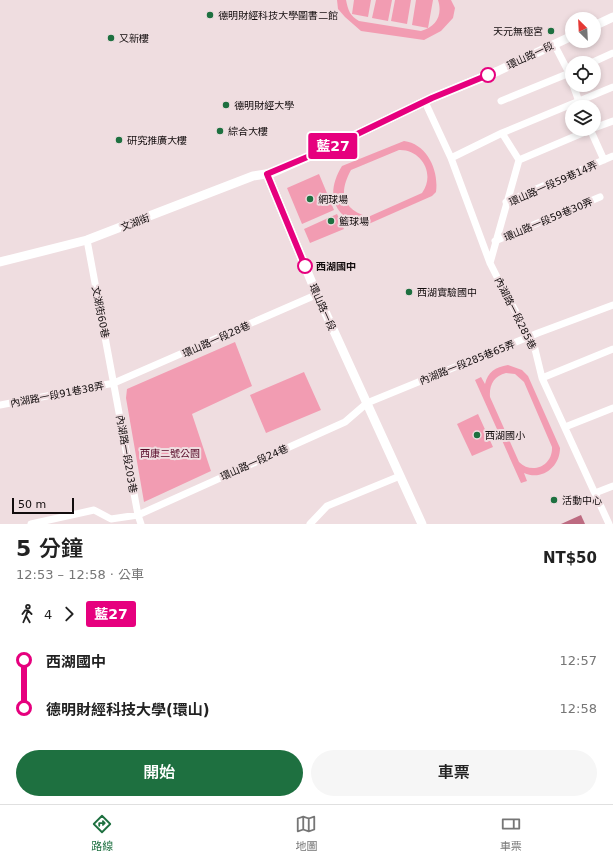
<!DOCTYPE html>
<html lang="zh-TW">
<head>
<meta charset="utf-8">
<style>
	body { margin:0; font-family:"DejaVu Sans","Noto Sans TC",sans-serif; background:#f6f6f6; color:#222; height:100vh; display:flex; flex-direction:column; font-size:15px; white-space:nowrap }
	* { box-sizing:border-box; margin:0 }
	p { font-size:13px; color:#767676 }
	.icon { flex:none; width:22px; height:22px; fill:none; stroke:currentColor; stroke-width:2; stroke-linecap:round; stroke-linejoin:round }
	.map { position:relative; height:524px; overflow:hidden }
	.details { display:flex; flex-direction:column; background:#fff; flex:1 }
	.details>* { flex:none }
	.badge { padding:0 8px; border-radius:3px; font-size:14px; line-height:26px }
	.needle { width:26px; rotate:336deg }
	.controls { position:absolute; left:565px; top:12px; display:grid; gap:8px }
	.controls a { display:grid; place-items:center; width:36px; height:36px; border-radius:50%; background:#fff; box-shadow:0 2px 6px #0003; font-size:20px }
	.scale { position:absolute; left:12px; bottom:10px; width:62px; box-sizing:border-box; padding-left:4px; border:2px solid #120c0d; border-top:0; font-size:11px; line-height:14px; white-space:nowrap; color:#120c0d; -webkit-text-stroke:3px #efdde0; paint-order:stroke }
	.map>.badge { position:absolute; translate:-50% -50%; box-shadow:0 0 0 2px #fff }
	.legs { display:flex; align-items:center; gap:6px; height:44px; padding:0 16px; font-size:13px }
	.legs p { margin-inline-start:auto }
	.headline { display:flex; align-items:center; justify-content:space-between; height:68px; padding:0 16px }
	h1 { font-size:22px; font-weight:600; line-height:30px }
	.primary-button { display:flex; gap:8px; margin-top:auto; padding:8px 16px }
	.primary-button a { flex:1; height:46px; border-radius:24px; background:#1e7040; color:#fff; font-size:16px; font-weight:600; line-height:46px; text-align:center }
	.primary-button a+a { background:#f6f6f6; color:#222 }
	ul { padding:0 16px; list-style:none }
	li { display:flex; align-items:center; gap:14px; height:48px; font-size:15px }
	li i { display:grid; place-items:center; width:6px; height:100%; margin:0 5px; background:currentColor }
	li i::after { content:''; width:10px; height:10px; margin:-5px; border:3px solid; border-radius:50%; background:#fff }
	li p { margin-inline-start:auto }
	li:first-child i { background:linear-gradient(#0000 50%,currentColor 0) }
	li:last-child i { background:linear-gradient(currentColor 50%,#0000 0) }
	.tab-bar { display:flex; justify-content:space-around; align-items:center; height:56px; border-top:1px solid #e0e0e0; background:#fff; font-size:11px; color:#767676 }
	.tab-bar a { display:grid; justify-items:center; gap:2px }
	.tab-bar .selected { color:#1e7040 }
	.map>svg:first-child { display:block }
</style>
</head>
<body>
<div class="map">
<svg width="613" height="524" viewBox="0 0 613 524">
	<rect width="100%" height="100%" fill="#efdde0"/>
	<path fill="#f29cb2" fill-rule="evenodd" d="M337,0H346C348,10 350,16 359,21L421,31C436,27 443,15 438,0H451L455,8L453,18L441,31L424,40L361,31L345,17L338,9Z
		M354,0H371L368,17L352,14Z
		M376,0H392L388,21L372,18Z
		M395,0H411L407,24L391,21Z
		M416,0H433L428,28L412,25Z
		M404,141C427,144 439,170 436,192L432,196L364,226C333,217 325,194 342,166ZM399,150C421,149 436,174 422,193L368,217C341,209 339,192 351,170Z
		M319,174L334,210L302,224L287,188Z
		M337,214L344,229L310,243L304,229Z
		M235,342L252,386L192,414L211,471L144,502L126,398L127,389Z
		M508,365L522,370L528,376L560,448C560,467 542,481 524,473L527,481L521,483L475,380L481,377L485,384C488,372 495,367 508,365ZM506,373L515,374L524,382L552,447C553,466 532,475 519,462L490,397C489,385 494,376 506,373Z
		M304,372L321,410L266,433L250,395Z
		M478,414L493,447L472,456L457,424Z"/>
	<path fill="#bd6b81" d="M581,515L585,524H561Z"/>
	<g fill="none" stroke-linecap="round" stroke-linejoin="round">
		<path stroke="#fff" stroke-width="7" d="M554,44L569,73L572,83
			M591,63L613,53
			M573,85L581,107
			M501,101L572,72
			M425,102L451,158L490,263L499,281L534,345L542,378L609,524
			M594,128L613,121
			M590,129L604,160
			M451,158L502,133L613,87
			M519,160L592,129
			M506,202L613,156
			M87,240L138,515L141,524
			M495,241L600,197
			M490,263L519,160L502,133
			M542,378L613,349
			M0,405L114,383L318,294
			M565,427L613,408
			M595,493L613,486
			M31,524L94,510L111,519L138,515L345,422L367,403L538,333L613,305
			M310,524L327,506L400,476"/>
		<path stroke="#fff" stroke-width="9" d="M594,26L613,17
			M267,174L312,283L422,524
			M0,262L87,240L253,176L272,173L324,150L432,98L498,71L572,36"/>
	</g>
	<g fill="none" stroke-linecap="round" stroke-linejoin="round">
		<g stroke="#fff" stroke-width="9">
			<path id="line-1" d="M305,266L267,174L324,150L432,98L488,75"/>
		</g>
		<use href="#line-1" stroke="#e6007e" stroke-width="6"/>
	</g>
	<g fill="#1e7040" stroke="#efdde0" stroke-width="1.5">
		<circle cx="210" cy="15" r="4"/>
		<circle cx="551" cy="31" r="4"/>
		<circle cx="111" cy="38" r="4"/>
		<circle cx="226" cy="105" r="4"/>
		<circle cx="220" cy="131" r="4"/>
		<circle cx="119" cy="140" r="4"/>
		<circle cx="310" cy="199" r="4"/>
		<circle cx="331" cy="221" r="4"/>
		<circle cx="409" cy="292" r="4"/>
		<circle cx="477" cy="435" r="4"/>
		<circle cx="554" cy="500" r="4"/>
	</g>
	<g fill="#fff" stroke="#e6007e" stroke-width="2">
		<circle cx="488" cy="75" r="7"/>
		<circle cx="305" cy="266" r="7"/>
	</g>
	<g text-anchor="middle" stroke-width="4" stroke-linejoin="round" paint-order="stroke">
		<g font-size="10" fill="#120c0d" stroke="#efdde0" text-anchor="start">
			<text x="218" y="19">德明財經科技大學圖書二館</text>
			<text x="543" y="35" text-anchor="end">天元無極宮</text>
			<text x="119" y="42">又新樓</text>
			<text x="234" y="109">德明財經大學</text>
			<text x="228" y="135">綜合大樓</text>
			<text x="127" y="144">研究推廣大樓</text>
			<text x="318" y="203">網球場</text>
			<text x="339" y="225">籃球場</text>
			<text x="417" y="296">西湖實驗國中</text>
			<text x="485" y="439">西湖國小</text>
			<text x="562" y="504">活動中心</text>
		</g>
		<g font-size="10" fill="#120c0d" stroke="#efdde0">
			<text transform="translate(530 55) rotate(-25)" y="4">環山路一段</text>
			<text transform="translate(553 183) rotate(-24)" y="4">環山路一段59巷14弄</text>
			<text transform="translate(548 219) rotate(-23)" y="4">環山路一段59巷30弄</text>
			<text transform="translate(135 222) rotate(-21)" y="4">文湖街</text>
			<text transform="translate(323 307) rotate(66)" y="4">環山路一段</text>
			<text transform="translate(101 312) rotate(79)" y="4">文湖街60巷</text>
			<text transform="translate(516 313) rotate(63)" y="4">內湖路一段285巷</text>
			<text transform="translate(216 339) rotate(-24)" y="4">環山路一段28巷</text>
			<text transform="translate(467 362) rotate(-22)" y="4">內湖路一段285巷65弄</text>
			<text transform="translate(57 394) rotate(-11)" y="4">內湖路一段91巷38弄</text>
			<text transform="translate(127 454) rotate(80)" y="4">內湖路一段203巷</text>
			<text transform="translate(254 462) rotate(-24)" y="4">環山路一段24巷</text>
		</g>
		<g font-size="10" font-weight="bold" fill="#120c0d" stroke="#efdde0" text-anchor="start">
			<text x="316" y="270">西湖國中</text>
		</g>
		<g font-size="10" fill="#560827" stroke="#efdde0">
			<text x="170" y="457">西康二號公園</text>
		</g>
	</g>
</svg>
<div class="controls">
<a><svg class="needle" viewBox="-14 -14 28 28"><path d="M0-13l5 13h-10z" fill="#e53935"/><path d="M0 13l5-13h-10z" fill="#767676"/></svg></a>
<a><svg class="icon" aria-label="locate" viewBox="0 0 24 24"><circle cx="12" cy="12" r="6"/><path d="M12 2v4M12 18v4M2 12h4M18 12h4"/></svg></a>
<a><svg class="icon" aria-label="layers" viewBox="0 0 24 24"><path d="M12 4l9 5-9 5-9-5zM3 14l9 5 9-5"/></svg></a>
</div>
<div class="scale">50 m</div>
<b class="badge" style="left:333px;top:146px;background:#e6007e;color:#fff">藍27</b>
</div>
<section class="details">
<div class="headline"><div><h1>5 分鐘</h1><p>12:53 – 12:58 · 公車</p></div><b>NT$50</b></div>
<div class="legs"><svg class="icon" aria-label="walk" viewBox="0 0 24 24"><circle cx="13" cy="4" r="2"/><path d="M13 8l-2 6 4 7M11 14l-3 7M7 12l3-4h3l4 4"/></svg>4<svg class="icon" aria-label="forward" viewBox="0 0 24 24"><path d="M9 5l7 7-7 7"/></svg><b class="badge" style="background:#e6007e;color:#fff">藍27</b></div>
<ul>
<li><i style="color:#e6007e"></i><b>西湖國中</b><p>12:57</p></li>
<li><i style="color:#e6007e"></i><b>德明財經科技大學(環山)</b><p>12:58</p></li>
</ul>
<div class="primary-button"><a>開始</a><a>車票</a></div>
</section>
<nav class="tab-bar">
<a class="selected"><svg class="icon" aria-label="directions" viewBox="0 0 24 24"><path d="M12 3l9 9-9 9-9-9zM9 14v-3h6M13 9l2 2-2 2"/></svg>路線</a>
<a><svg class="icon" aria-label="map" viewBox="0 0 24 24"><path d="M3 6l6-2 6 2 6-2v14l-6 2-6-2-6 2zM9 4v14M15 6v14"/></svg>地圖</a>
<a><svg class="icon" aria-label="tickets" viewBox="0 0 24 24"><path d="M3 7h18v10H3zM15 7v10"/></svg>車票</a>
</nav>
</body>
</html>
